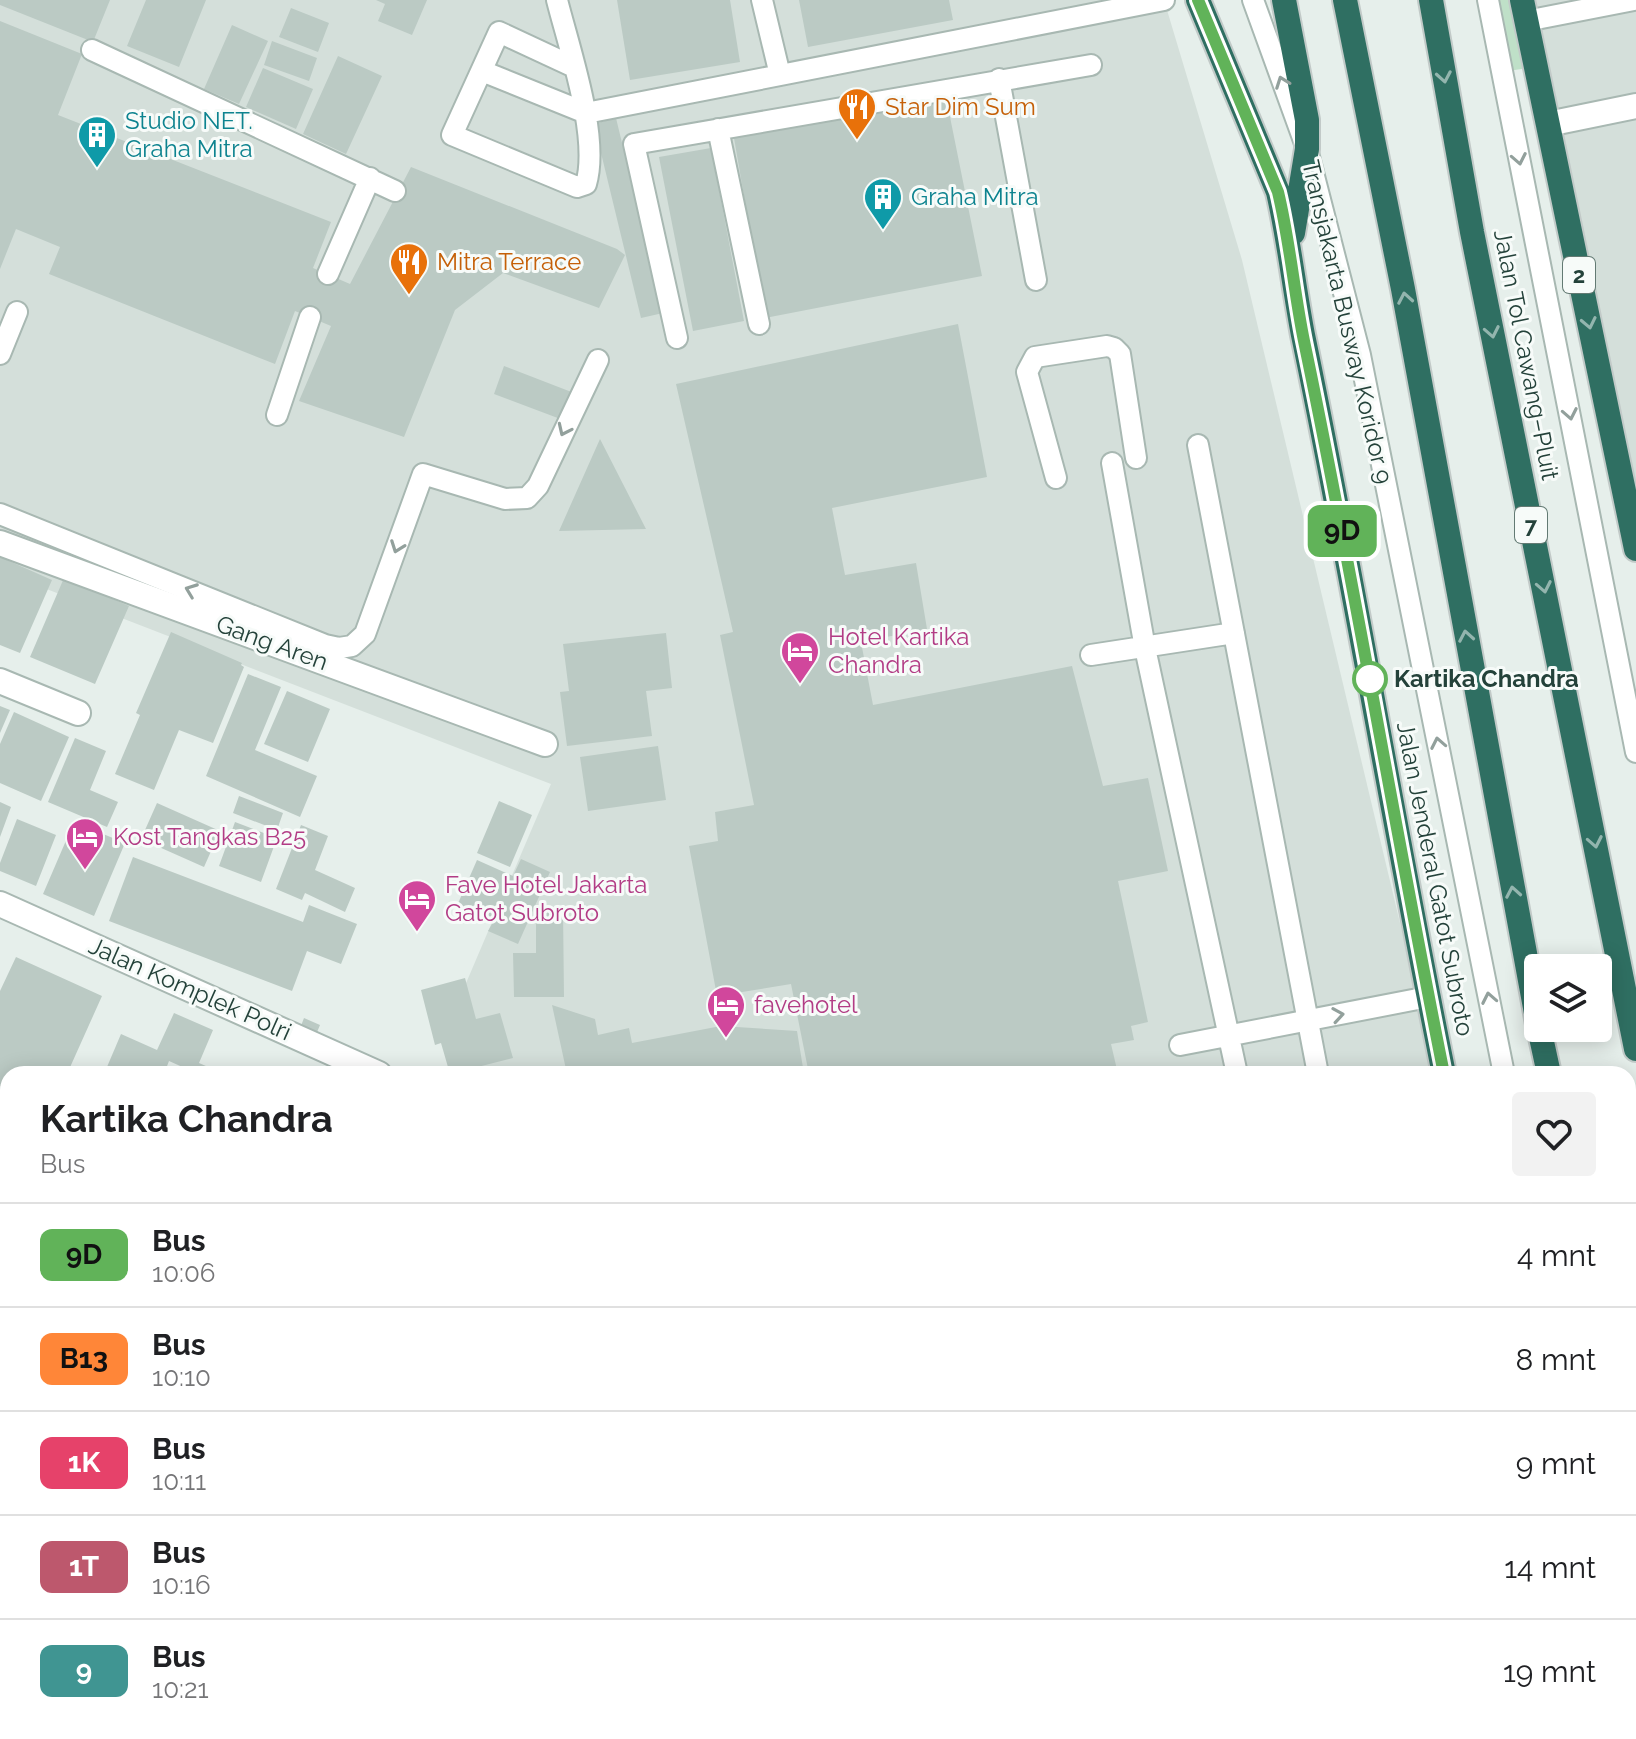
<!DOCTYPE html>
<html lang="id">
<head>
<meta charset="utf-8">
<style>
	body { margin:0; font-family:Raleway,sans-serif; background:#f2f2f2; color:#202124; height:100vh; display:flex; flex-direction:column; font-size:30px; white-space:nowrap }
	* { box-sizing:border-box; margin:0 }
	p { font-size:26px; color:#757577 }
	.icon { flex:none; width:44px; height:44px; fill:none; stroke:currentColor; stroke-width:2; stroke-linecap:round; stroke-linejoin:round }
	.map { position:relative; flex:1; overflow:hidden }
	.panel { position:absolute; left:0px; top:1066px; width:1636px; height:674px; display:flex; flex-direction:column; background:#fff; border-radius:24px 24px 0 0; box-shadow:0 4px 20px #0003 }
	.panel>* { flex:none }
	.badge { padding:0 16px; border-radius:12px; font-size:28px; line-height:52px }
	.fabs { position:absolute; left:1524px; top:954px; display:grid; gap:16px }
	.fabs a { display:grid; place-items:center; width:88px; height:88px; border-radius:8px; background:#fff; box-shadow:0 4px 20px #0003; font-size:40px }
	.map>.badge { position:absolute; translate:-50% -50%; box-shadow:0 0 0 4px #fff }
	.round { display:grid; place-items:center; flex:none; width:84px; height:84px; border-radius:8px; background:#f2f2f2 }
	.head { display:flex; align-items:center; justify-content:space-between; height:136px; padding:0 40px }
	h1 { font-size:38px; font-weight:700; line-height:60px }
	ul { padding:0; list-style:none }
	li { display:flex; align-items:center; gap:24px; height:104px; padding:0 40px; border-top:2px solid #e0e0e0 }
	li div { flex:1 }
	li b { display:block; font-size:30px }
	li em { font-style:normal }
	li .badge { min-width:88px; font-weight:700; text-align:center }
	.map>svg:first-child { display:block }
</style>
</head>
<body>
<div class="map">
<svg width="1636" height="1739" viewBox="0 0 1636 1739">
	<rect width="100%" height="100%" fill="#e6efeb"/>
	<path fill="#d4dfda" d="M0,0H1164L1242,260L1436,1074H466L455,1009L551,784L0,571Z
		M1522,0H1636V492Z
		M571,1732H1588L1589,1739H572Z"/>
	<path fill="#bfe0c8" d="M1488,0H1522L1535,67L1502,72Z"/>
	<path fill="#bbcac4" d="M0,0H110L93,42L0,5Z
		M146,0H206L179,67L127,46Z
		M376,0H427L412,35L378,21L385,4Z
		M617,0H730L740,62L630,80Z
		M799,0H949L953,20L808,47Z
		M291,8L329,23L318,52L279,37Z
		M0,21L82,54L58,115L331,222L313,268L350,284L411,167L617,249L625,255L599,308L503,273L455,310L404,437L299,401L331,326L295,311L275,364L49,274L60,247L16,229L0,269Z
		M232,25L268,41L239,104L204,89Z
		M272,41L317,58L309,81L264,65Z
		M338,56L382,76L346,154L303,134Z
		M263,68L313,89L296,129L246,107Z
		M946,97L982,276L765,318L734,138Z
		M616,118L663,313L641,318L594,124Z
		M711,148L744,321L693,331L659,157Z
		M958,324L987,477L832,508L845,575L916,563L927,629L861,642L873,705L1072,666L1103,786L1148,778L1168,871L1118,881L1148,1022L1131,1026L1134,1040L1111,1044L1118,1074H809L791,984L717,996L689,846L718,841L715,812L754,805L720,635L733,632L676,384Z
		M504,366L574,393L563,420L494,394Z
		M600,439L646,529L559,531Z
		M0,557L52,580L20,653L0,645Z
		M64,578L129,606L95,684L30,657Z
		M171,632L242,663L241,665L244,667L213,743L179,730L154,790L115,774L140,715L136,713Z
		M666,633L672,688L646,691L652,736L567,746L560,692L569,691L563,644Z
		M248,674L281,687L255,750L317,776L300,817L206,776Z
		M287,691L330,709L308,762L264,744Z
		M0,706L10,710L0,733Z
		M14,712L69,737L41,801L0,783V744Z
		M75,738L106,751L90,790L118,802L107,827L48,802Z
		M658,746L666,800L588,811L580,757Z
		M239,796L283,813L277,830L233,813Z
		M499,801L532,815L510,867L477,853Z
		M0,802L11,807L0,837Z
		M157,803L220,831L204,867L141,839Z
		M17,819L56,835L36,886L0,871V863Z
		M74,822L125,843L94,916L43,894Z
		M235,822L277,838L261,882L219,866Z
		M301,825L328,836L315,870L355,888L345,912L305,893L302,900L276,889Z
		M133,857L303,922L309,905L357,924L341,964L307,951L292,991L109,921Z
		M521,859L550,872L518,944L488,931L492,924L456,908L477,860L513,876Z
		M536,910H563L564,997H514L513,953H536Z
		M16,957L102,996L67,1074H8V1089L0,1086V991Z
		M465,978L476,1019L500,1013L513,1058L450,1074L441,1043L435,1045L421,990Z
		M552,1005L595,1019L598,1035L629,1028L632,1043L721,1026L797,1031L804,1074H567Z
		M174,1013L213,1030L199,1063L215,1070L213,1074H184L187,1069L169,1061L164,1074H104L121,1034L157,1050Z
		M304,1018L320,1025L315,1037L299,1031Z
		M0,1098L8,1102V1244L4,1252L0,1250Z
		M0,1386L8,1389V1478L0,1475Z
		M0,1515L8,1518V1589L0,1585Z
		M8,1655L9,1732L6,1739H0V1673Z
		M19,1732H57L54,1739H16Z
		M76,1732H122L119,1739H74Z
		M154,1732H160L175,1739H151Z
		M963,1732H1003V1733L964,1739Z"/>
	<g fill="none" stroke-linecap="round" stroke-linejoin="round">
		<g stroke="#a8b8b2" stroke-width="24">
			<path id="lane" d="M557,0C569,48 600,137 586,184L577,187L452,135L499,32L574,67
				M762,0L780,75
				M1253,0L1307,149L1360,355L1504,1074
				M1488,0L1636,752
				M1526,21L1634,0
				M92,50L395,191
				M482,71L586,113L1164,0
				M999,79L1036,280
				M718,129L759,324
				M328,274L370,178
				M677,338L634,144L1091,65
				M0,354L17,312
				M277,415L310,317
				M1198,445L1318,1074
				M1112,463L1145,648L1237,1074
				M1056,478L1027,372L1035,357L1107,346L1114,348L1120,354L1136,458
				M0,514L325,645L339,648L352,646L365,634L423,474L505,499L527,498L538,486L598,360
				M1091,655L1234,633
				M1180,1045L1428,997
				M1628,1701L1633,1739
				M1457,1732L1459,1739
				M1050,1735L1062,1732
				M1321,1739L1322,1732"/>
		</g>
		<g stroke="#a8b8b2" stroke-width="28">
			<path id="street" d="M1548,124L1636,106
				M0,543L545,744
				M0,681L78,713
				M0,904L379,1074
				M0,1343L8,1347
				M0,1615L8,1618
				M388,1732H428
				M530,1732L531,1739
				M911,1732L912,1739"/>
		</g>
		<g stroke="#c2cac8" stroke-width="28">
			<path id="highway" d="M1198,0L1278,192C1289,240 1294,288 1303,335C1354,581 1394,828 1444,1074
				M1284,0L1307,120V149L1293,233
				M1345,0L1403,289L1538,1024
				M1431,0L1472,232L1636,1049
				M1522,0L1636,549
				M1539,1028L1549,1074
				M1628,1450L1636,1487
				M1587,1732L1588,1739"/>
		</g>
		<use href="#lane" stroke="#fff" stroke-width="20"/>
		<use href="#street" stroke="#fff" stroke-width="24"/>
		<use href="#highway" stroke="#2f6f62" stroke-width="24"/>
	</g>
	<defs><path id="oneway-chevron" d="M-2-3.5L2.5 0L-2 3.5" fill="none" stroke-width="1.6" stroke-linecap="round" stroke-linejoin="round" transform="scale(2)"/></defs>
	<g stroke="#93b5ae">
		<use href="#oneway-chevron" transform="translate(1444 77) rotate(80)"/>
		<use href="#oneway-chevron" transform="translate(1405 298) rotate(-100)"/>
		<use href="#oneway-chevron" transform="translate(1589 323) rotate(78)"/>
		<use href="#oneway-chevron" transform="translate(1492 332) rotate(79)"/>
		<use href="#oneway-chevron" transform="translate(1544 587) rotate(79)"/>
		<use href="#oneway-chevron" transform="translate(1466 636) rotate(-100)"/>
		<use href="#oneway-chevron" transform="translate(1595 842) rotate(79)"/>
		<use href="#oneway-chevron" transform="translate(1513 892) rotate(-100)"/>
	</g>
	<g stroke="#92a09c">
		<use href="#oneway-chevron" transform="translate(1282 82) rotate(-110)"/>
		<use href="#oneway-chevron" transform="translate(1519 159) rotate(79)"/>
		<use href="#oneway-chevron" transform="translate(1570 414) rotate(79)"/>
		<use href="#oneway-chevron" transform="translate(564 430) rotate(115)"/>
		<use href="#oneway-chevron" transform="translate(397 547) rotate(110)"/>
		<use href="#oneway-chevron" transform="translate(191 590) rotate(-159)"/>
		<use href="#oneway-chevron" transform="translate(1438 743) rotate(-101)"/>
		<use href="#oneway-chevron" transform="translate(1489 998) rotate(-101)"/>
		<use href="#oneway-chevron" transform="translate(1338 1015) rotate(-9)"/>
	</g>
	<g fill="none" stroke-linecap="round" stroke-linejoin="round">
		<g stroke="#fff" stroke-width="18">
			<path id="line" d="M1198,0L1278,192C1290,242 1294,292 1304,341C1355,585 1395,830 1444,1074"/>
		</g>
		<use href="#line" stroke="#61b359" stroke-width="12"/>
	</g>
	<defs>
		<g id="restaurant-pin" transform="scale(2)"><path d="M0 17L-7.5 6A9.5 9.5 0 1 1 7.5 6Z" fill="#e8710a" stroke="#f7fbf9"/><path d="M-5-6h1v4h1v-4h1v4h1v-4h1v5L-1.5 .5V6h-2V.5L-5-1ZM5-6V6H3V1.5H1.5Q1.5-4 5-6Z" fill="#fff"/></g>
		<g id="building-pin" transform="scale(2)"><path d="M0 17L-7.5 6A9.5 9.5 0 1 1 7.5 6Z" fill="#0f9aa8" stroke="#f7fbf9"/><path d="M-4-6H4V6H1V3H-1V6H-4ZM-2.5-4.3h1.7v1.8h-1.7ZM.8-4.3h1.7v1.8H.8ZM-2.5-1h1.7V.8h-1.7ZM.8-1h1.7V.8H.8Z" fill="#fff"/></g>
		<g id="hotel-pin" transform="scale(2)"><path d="M0 17L-7.5 6A9.5 9.5 0 1 1 7.5 6Z" fill="#d1479c" stroke="#f7fbf9"/><path d="M-6-4.5h1.5V1H6V5H4.5V3h-9V5H-6ZM-4 0a1.8 1.8 0 1 1 3.6 0ZM.5 0V-2.5h3Q6-2.5 6 0Z" fill="#fff"/></g>
	</defs>
	<g fill-rule="evenodd">
		<use href="#restaurant-pin" x="857" y="107"/>
		<use href="#building-pin" x="97" y="135"/>
		<use href="#building-pin" x="883" y="197"/>
		<use href="#restaurant-pin" x="409" y="262"/>
		<use href="#hotel-pin" x="800" y="651"/>
		<use href="#hotel-pin" x="85" y="837"/>
		<use href="#hotel-pin" x="417" y="899"/>
		<use href="#hotel-pin" x="726" y="1005"/>
	</g>
	<circle fill="#fff" stroke="#61b359" stroke-width="4" cx="1370" cy="679" r="16"/>
	<g text-anchor="middle" stroke-width="6" stroke-linejoin="round" paint-order="stroke">
		<g fill="#f7fbf9" stroke="#637a73" stroke-width="2">
			<rect x="1563" y="257" width="32" height="36" rx="6"/>
			<rect x="1515" y="507" width="32" height="36" rx="6"/>
		</g>
		<g font-size="22" font-weight="bold" fill="#24423a">
			<text x="1579" y="283">2</text>
			<text x="1531" y="533">7</text>
		</g>
		<g font-size="24" fill="#c56008" stroke="#f7fbf9" text-anchor="start">
			<text x="885" y="115">Star Dim Sum</text>
			<text x="437" y="270">Mitra Terrace</text>
		</g>
		<g font-size="24" fill="#0d838f" stroke="#f7fbf9" text-anchor="start">
			<text x="125" y="129">Studio NET.<tspan x="125" dy="28">Graha Mitra</tspan></text>
			<text x="911" y="205">Graha Mitra</text>
		</g>
		<g font-size="24" fill="#24423a" stroke="#f7fbf9">
			<text transform="translate(1347 322) rotate(77)" y="8">Transjakarta Busway Koridor 9</text>
			<text transform="translate(1526 355) rotate(79)" y="8">Jalan Tol Cawang–Pluit</text>
			<text transform="translate(272 643) rotate(20)" y="8">Gang Aren</text>
			<text transform="translate(1435 879) rotate(79)" y="8">Jalan Jenderal Gatot Subroto</text>
			<text transform="translate(190 989) rotate(24)" y="8">Jalan Komplek Polri</text>
		</g>
		<g font-size="24" fill="#b23c85" stroke="#f7fbf9" text-anchor="start">
			<text x="828" y="645">Hotel Kartika<tspan x="828" dy="28">Chandra</tspan></text>
			<text x="113" y="845">Kost Tangkas B25</text>
			<text x="445" y="893">Fave Hotel Jakarta<tspan x="445" dy="28">Gatot Subroto</tspan></text>
			<text x="754" y="1013">favehotel</text>
		</g>
		<g font-size="24" font-weight="bold" fill="#24423a" stroke="#f7fbf9" text-anchor="start">
			<text x="1394" y="687">Kartika Chandra</text>
		</g>
	</g>
</svg>
<div class="fabs">
<a><svg class="icon" aria-label="layers" viewBox="0 0 24 24"><path d="M12 4l9 5-9 5-9-5zM3 14l9 5 9-5"/></svg></a>
</div>
<b class="badge" style="left:1342px;top:531px;background:#61b359;color:#111">9D</b>
<section class="panel">
<div class="head"><div><h1>Kartika Chandra</h1><p>Bus</p></div><a class="round"><svg class="icon" aria-label="heart" viewBox="0 0 24 24"><path d="M12 20l-8-8c-3-5 5-10 8-4 3-6 11-1 8 4z"/></svg></a></div>
<ul>
<li><span class="badge" style="background:#61b359;color:#111">9D</span><div><b>Bus</b><p>10:06</p></div><em>4 mnt</em></li>
<li><span class="badge" style="background:#ff8638;color:#111">B13</span><div><b>Bus</b><p>10:10</p></div><em>8 mnt</em></li>
<li><span class="badge" style="background:#e6426a;color:#fff">1K</span><div><b>Bus</b><p>10:11</p></div><em>9 mnt</em></li>
<li><span class="badge" style="background:#bd586d;color:#fff">1T</span><div><b>Bus</b><p>10:16</p></div><em>14 mnt</em></li>
<li><span class="badge" style="background:#409592;color:#fff">9</span><div><b>Bus</b><p>10:21</p></div><em>19 mnt</em></li>
</ul>
</section>
</div>
</body>
</html>
